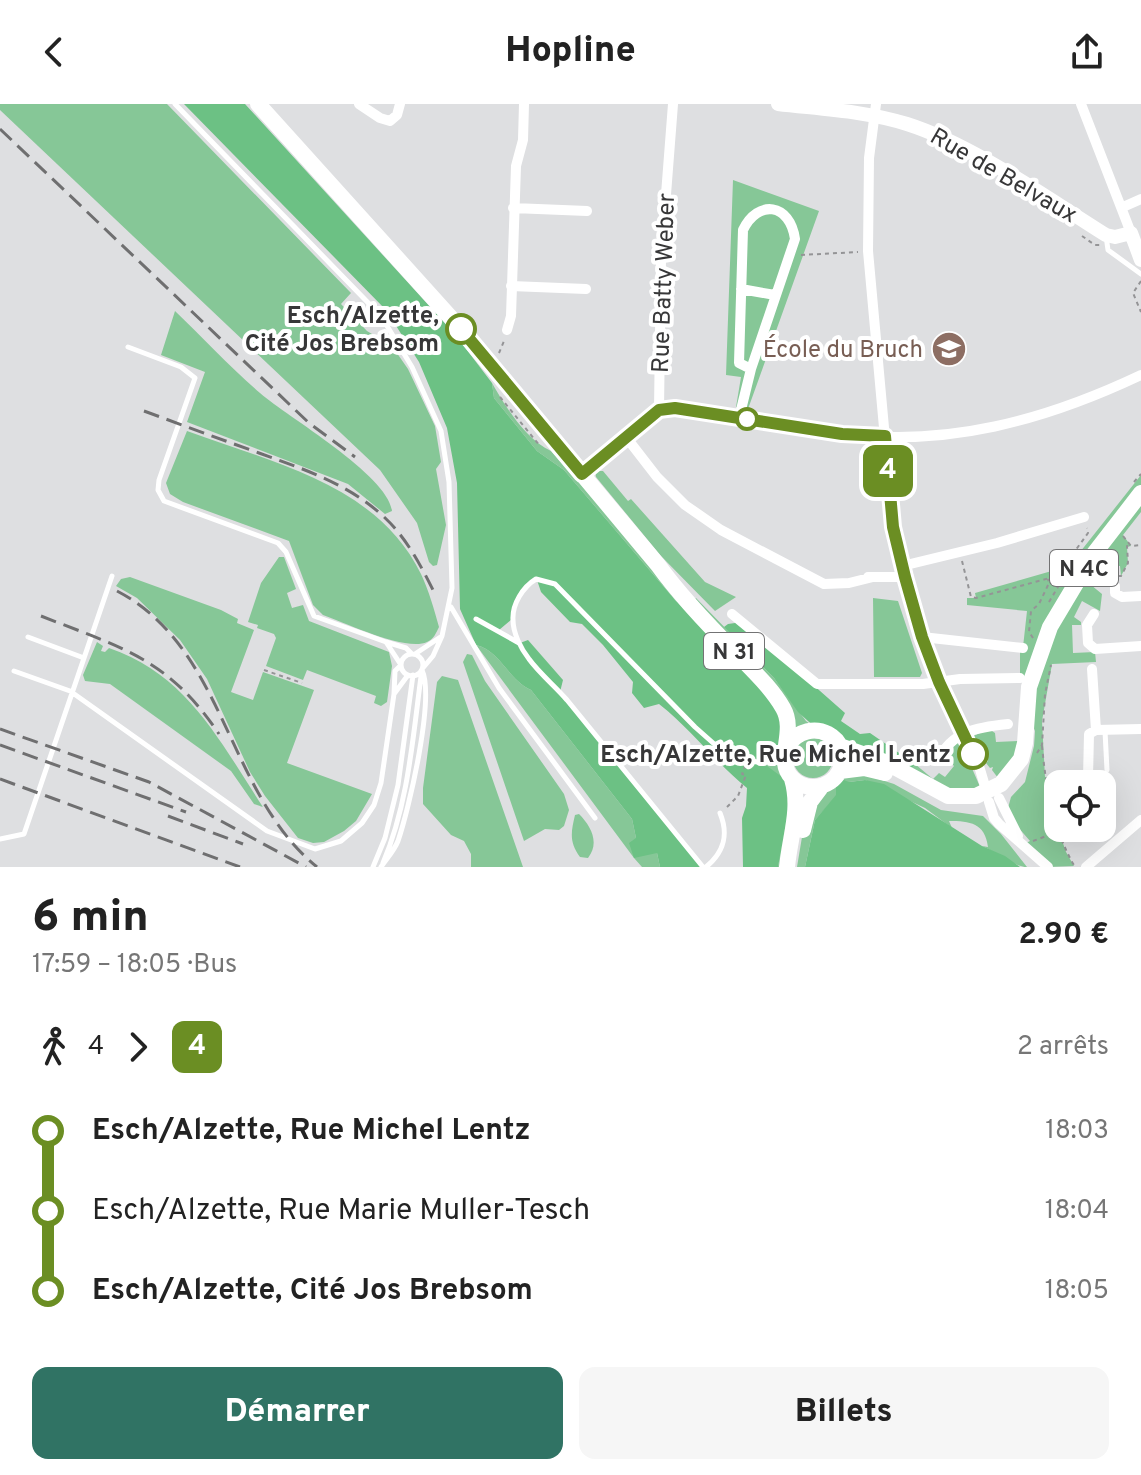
<!DOCTYPE html>
<html lang="fr">
<head>
<meta charset="utf-8">
<style>
	body { margin:0; font-family:Overpass,sans-serif; background:#f6f6f6; color:#222; height:100vh; display:flex; flex-direction:column; font-size:30px; white-space:nowrap }
	* { box-sizing:border-box; margin:0 }
	p { font-size:26px; color:#767676 }
	.icon { flex:none; width:44px; height:44px; fill:none; stroke:currentColor; stroke-width:2; stroke-linecap:round; stroke-linejoin:round }
	.map { position:relative; height:763px; overflow:hidden }
	.drawer { display:flex; flex-direction:column; background:#fff; flex:1 }
	.drawer>* { flex:none }
	.badge { padding:0 16px; border-radius:12px; font-size:28px; line-height:52px }
	.tools { position:absolute; left:1044px; top:666px; display:grid; gap:16px }
	.tools a { display:grid; place-items:center; width:72px; height:72px; border-radius:16px; background:#fff; box-shadow:0 8px 32px #0002; font-size:40px }
	.map>.badge { position:absolute; translate:-50% -50%; box-shadow:0 0 0 4px #fff }
	.legs { display:flex; align-items:center; gap:12px; height:88px; padding:0 32px; font-size:26px }
	.legs p { margin-inline-start:auto }
	.overview { display:flex; align-items:center; justify-content:space-between; height:136px; padding:0 32px }
	h1 { font-size:44px; font-weight:800; line-height:60px }
	.primary-button { display:flex; gap:16px; margin-top:auto; padding:16px 32px }
	.primary-button a { flex:1; height:92px; border-radius:16px; background:#307364; color:#fff; font-size:32px; font-weight:800; line-height:92px; text-align:center }
	.primary-button a+a { background:#f6f6f6; color:#222 }
	ul { padding:0 32px; list-style:none }
	li { display:flex; align-items:center; gap:28px; height:80px; font-size:30px }
	li i { display:grid; place-items:center; width:12px; height:100%; margin:0 10px; background:currentColor }
	li i::after { content:''; width:20px; height:20px; margin:-10px; border:6px solid; border-radius:50%; background:#fff }
	li p { margin-inline-start:auto }
	li:first-child i { background:linear-gradient(#0000 50%,currentColor 0) }
	li:last-child i { background:linear-gradient(currentColor 50%,#0000 0) }
	header { display:flex; justify-content:space-between; align-items:center; height:104px; padding:0 32px; background:#fff; font-size:36px; font-weight:800 }
	.map>svg:first-child { display:block }
</style>
</head>
<body>
<header><svg class="icon" aria-label="back" viewBox="0 0 24 24"><path d="M15 5l-7 7 7 7"/></svg>Hopline<svg class="icon" aria-label="share" viewBox="0 0 24 24"><path d="M12 15V3M7 8l5-5 5 5M5 13v7h14v-7"/></svg></header>
<div class="map">
<svg width="1141" height="763" viewBox="0 0 1141 763">
	<rect width="100%" height="100%" fill="#dedfe1"/>
	<path fill="#86c797" d="M0,0H167L351,189L341,200L367,227L392,242L408,265L435,322L441,358L436,365L446,421L437,461L433,462L429,458L417,419L380,366L0,6Z
		M733,76L819,107L748,305L736,303L741,273L726,271Z
		M175,207C203,234 230,263 260,289C289,314 388,371 392,407L385,410L348,380L187,318L205,268L161,251Z
		M492,279C505,302 526,336 551,347L681,493L688,501L696,494L774,574L806,617L818,626L792,634L789,670L787,763H778L781,741L762,659L676,497L564,366L537,347L494,294Z
		M187,327C273,359 377,380 421,470C429,487 434,505 439,523C436,529 434,535 427,538C406,548 346,519 323,511L313,501L289,437L183,398L170,390L166,379Z
		M595,367H603L628,397L631,395L705,478L736,493L715,507L661,452L596,373Z
		M1141,371V408L1123,431L1131,442L1127,443L1128,459L1121,472L1120,462H1111V471L1101,467L1091,481L1102,490L1100,507L1082,497L1074,513L1081,518V521H1072L1073,549L1095,548L1096,558L1052,560L1042,617L1045,673L1070,672V680H1058V706L1053,710L1066,748L1074,762L1048,763L1024,740L1030,737L1017,722L1008,704L1011,693L1025,678L1034,642L1035,627L1026,604L1029,583L1020,574V544L1023,543L1027,507L967,501V494H976L975,489L1069,462Z
		M279,453H284L296,485L287,489L292,504L303,501L309,517L389,548L392,562L387,598L381,602L374,599L376,592L307,566L303,576L266,562L276,534L274,530L257,524L258,521L248,518L261,479Z
		M130,473L221,506L238,515L237,519L254,526L231,588L253,596L263,568L314,586L287,659L372,690L356,717L344,727L324,738L313,739L298,734L265,692L250,668L207,575L180,536L137,494L116,482L121,475Z
		M873,494L898,497L922,569L920,573H874Z
		M97,538L103,542L101,547L105,548L109,544C188,571 220,638 263,703L254,700L231,667L110,580L85,577L83,571Z
		M476,541C501,547 508,576 531,586L632,715L636,734L657,749L660,763H642L634,754Z
		M467,550L472,551L485,577L564,690L569,706L564,722L559,726L545,725L524,737L463,558Z
		M442,572L458,576L523,763H471V750L464,737L451,731L423,700V684L437,578Z
		M989,625L995,629L996,638L1018,637L1016,649L998,674L992,666L993,663L990,664L986,659L988,657L985,653L982,654L971,633Z
		M793 654a20 20 0 1 1 40 0a20 20 0 1 1-40 0Z
		M960,637L981,685L953,687L910,667L915,660L933,675L939,669L945,673L954,662L946,654V647Z
		M866,671L894,680L941,706L983,712L1001,730L1027,763C1015,763 994,747 982,742L988,743C985,719 970,717 949,717L952,724L925,704L865,676L849,678L815,716L805,763H797L806,709L836,673Z
		M579,710C591,722 600,739 588,754L580,753C569,738 571,728 575,711Z"/>
	<path fill="#6cc184" d="M184,0H245L454,229L492,279L494,294L537,347L564,366L676,497L762,585L781,612L783,628L778,643L763,659L786,676L790,696L778,763H743L742,714L746,702L747,684C715,658 691,625 659,600L644,604L632,589L633,578L603,541L582,520L570,518L541,488L537,476L520,491L512,515L499,526L520,539L528,536L563,576L560,588L702,763H660L657,749L634,754L629,739L636,734L632,715L531,586C508,576 501,547 476,541L460,505L457,379L447,324L419,258L386,206Z
		M742,518L845,609L841,617L860,630L870,629L915,660L910,667L818,626L798,608L774,574L724,523L728,520Z
		M841,675L849,678L865,676L884,680L982,742L1005,752L1020,763H805L815,716L836,691V678Z"/>
	<g fill="none" stroke-linecap="round" stroke-linejoin="round">
		<path stroke="#949496" stroke-width="2" stroke-dasharray="4 4" stroke-linecap="butt" d="M1082,132L1095,141H1101
			M801,151L858,148
			M1141,177L1133,189L1141,208
			M499,249L504,237
			M500,293L540,342
			M1134,378L1141,370
			M1123,432L1131,442L1141,441
			M962,457L971,493L976,494L1057,472L1088,429L1087,424
			M1104,459L1110,463L1111,473
			M1118,472H1121L1128,459L1127,442H1131
			M1049,498L1074,456
			M1033,534L1029,528L1031,507L1039,500L1049,479L1048,475
			M264,566L302,579
			M1042,642C1046,684 1053,726 1075,763
			M1037,649L1042,641L1045,590L1051,561
			M727,703L738,692L746,671L742,670L745,662
			M1033,737L1057,728"/>
		<path stroke="#fff" stroke-width="5" d="M175,0L381,212L412,263L441,327L449,378L452,484L442,532
			M1106,132L1108,146L1141,170
			M128,243L181,263L195,274L159,376L158,386L164,397L278,439L286,448L314,512L386,538
			M451,503L499,584L595,714
			M476,515L519,539
			M28,533L84,554
			M401 561a11 11 0 1 1 22 0a11 11 0 1 1-22 0Z
			M14,567L70,587L267,727L315,745L341,737L362,719L374,701L381,679L394,590
			M408,571L394,590L395,567L401,561L386,538L406,544L411,549
			M1105,627L1107,666
			M0,735L24,730L112,472
			M383,759C409,698 413,630 422,565L433,552L442,532L415,550
			M373,763L385,734L398,681L413,571
			M381,763C387,754 394,747 398,737C409,705 435,594 422,566
			M703,763C658,707 612,652 567,596C555,582 540,570 529,555C521,545 513,529 513,516C512,500 523,483 536,475L555,480L695,623L721,646L747,656L762,659L782,649
			M706,763C724,748 729,731 720,709"/>
		<path stroke="#fff" stroke-width="10" d="M359,0L380,14L390,17L397,11L400,0
			M876,0L869,54L868,147L893,423L922,533L939,578L979,662L987,689
			M1081,0L1131,129
			M1123,103L1141,95
			M513,104L587,107
			M511,182L586,185
			M741,185L775,191
			M507,226L511,212L516,62L523,36L524,0
			M659,306C684,303 707,309 732,312C768,318 804,325 840,329C946,344 1046,316 1141,271
			M739,314L751,265L795,135C790,99 758,95 743,126L739,259L751,265
			M626,333L657,373L685,401L721,426L824,480L849,479L873,473
			M582,370L659,306L661,155L673,0
			M902,462L997,439L1084,413
			M868,473H905
			M1115,482V489L1122,493L1141,492
			M732,510L817,580H923L960,575L1020,574
			M1094,510L1087,521L1088,539L1095,545L1141,542
			M922,533L1023,544
			M1092,565L1096,626
			M938,657C951,627 978,623 1008,620
			M1088,674L1089,630L1096,626L1141,625
			M999,694L1018,732
			M989,698L994,714L999,720L1048,763
			M1086,763L1141,716"/>
		<path stroke="#fff" stroke-width="14" d="M778,0C820,5 866,7 907,20C973,41 1047,94 1106,131L1115,133L1131,129
			M1131,129L1141,156"/>
		<path stroke="#fff" stroke-width="16" d="M258,0L461,225L658,461C681,493 707,520 735,548C752,566 771,583 783,604C797,628 774,656 792,674C805,688 830,685 839,668C856,634 810,609 787,642
			M840,642L885,658L948,692H976L1001,680L1021,655L1025,639L1029,583L1050,523L1093,451L1141,389
			M840,667L864,664L885,669
			M803,726L810,698L822,682
			M787,763C790,732 801,705 792,675"/>
		<path stroke="#6f6f70" stroke-width="3" stroke-dasharray="16 8" stroke-linecap="butt" d="M0,25L309,319L355,353
			M144,307C182,321 220,335 259,349C303,365 347,379 383,412C406,433 420,460 434,488
			M117,487C226,544 226,689 317,763
			M41,512C122,544 168,554 219,630
			M0,625L149,678L306,763
			M0,641L186,708
			M0,675L240,763
			M168,712L243,740"/>
	</g>
	<g fill="none" stroke-linecap="round" stroke-linejoin="round">
		<g stroke="#fff" stroke-width="18">
			<path id="line-1" d="M461,225L582,370L659,306L675,304L842,330L885,332L893,423L905,473L922,533L939,578L973,650"/>
		</g>
		<use href="#line-1" stroke="#6b8e23" stroke-width="12"/>
	</g>
	<defs>
		<g id="school-disc" transform="scale(1.8)"><circle r="9.5" fill="#8d6e63" stroke="#fff"/><path d="M0-5L7-2L0 1L-7-2ZM-4 1L0 2.5L4 1V4Q0 6-4 4Z" fill="#fff"/></g>
	</defs>
	<g fill-rule="evenodd">
		<use href="#school-disc" x="949" y="245"/>
	</g>
	<g fill="#fff" stroke="#6b8e23" stroke-width="4">
		<circle cx="461" cy="225" r="14"/>
		<circle cx="747" cy="315" r="10"/>
		<circle cx="973" cy="650" r="14"/>
	</g>
	<g text-anchor="middle" stroke-width="8" stroke-linejoin="round" paint-order="stroke">
		<g fill="#fff" stroke="#737374" stroke-width="2">
			<rect x="1050" y="446" width="68" height="36" rx="6"/>
			<rect x="704" y="529" width="60" height="36" rx="6"/>
		</g>
		<g font-size="22" font-weight="bold" fill="#373738">
			<text x="1084" y="472">N 4C</text>
			<text x="734" y="555">N 31</text>
		</g>
		<g font-size="24" fill="#373738" stroke="#fff">
			<text transform="translate(1004 71) rotate(30)" y="8">Rue de Belvaux</text>
			<text transform="translate(663 179) rotate(-88)" y="8">Rue Batty Weber</text>
		</g>
		<g font-size="24" font-weight="bold" fill="#373738" stroke="#fff" text-anchor="end">
			<text x="439" y="219">Esch/Alzette,<tspan x="439" dy="28">Cité Jos Brebsom</tspan></text>
			<text x="951" y="658">Esch/Alzette, Rue Michel Lentz</text>
		</g>
		<g font-size="24" fill="#785e54" stroke="#fff" text-anchor="end">
			<text x="923" y="253">École du Bruch</text>
		</g>
	</g>
</svg>
<div class="tools">
<a><svg class="icon" aria-label="locate" viewBox="0 0 24 24"><circle cx="12" cy="12" r="6"/><path d="M12 2v4M12 18v4M2 12h4M18 12h4"/></svg></a>
</div>
<b class="badge" style="left:888px;top:367px;background:#6b8e23;color:#fff">4</b>
</div>
<section class="drawer">
<div class="overview"><div><h1>6 min</h1><p>17:59 – 18:05 · Bus</p></div><b>2.90 €</b></div>
<div class="legs"><svg class="icon" aria-label="walk" viewBox="0 0 24 24"><circle cx="13" cy="4" r="2"/><path d="M13 8l-2 6 4 7M11 14l-3 7M7 12l3-4h3l4 4"/></svg>4<svg class="icon" aria-label="forward" viewBox="0 0 24 24"><path d="M9 5l7 7-7 7"/></svg><b class="badge" style="background:#6b8e23;color:#fff">4</b><p>2 arrêts</p></div>
<ul>
<li><i style="color:#6b8e23"></i><b>Esch/Alzette, Rue Michel Lentz</b><p>18:03</p></li>
<li><i style="color:#6b8e23"></i><span>Esch/Alzette, Rue Marie Muller-Tesch</span><p>18:04</p></li>
<li><i style="color:#6b8e23"></i><b>Esch/Alzette, Cité Jos Brebsom</b><p>18:05</p></li>
</ul>
<div class="primary-button"><a>Démarrer</a><a>Billets</a></div>
</section>
</body>
</html>
